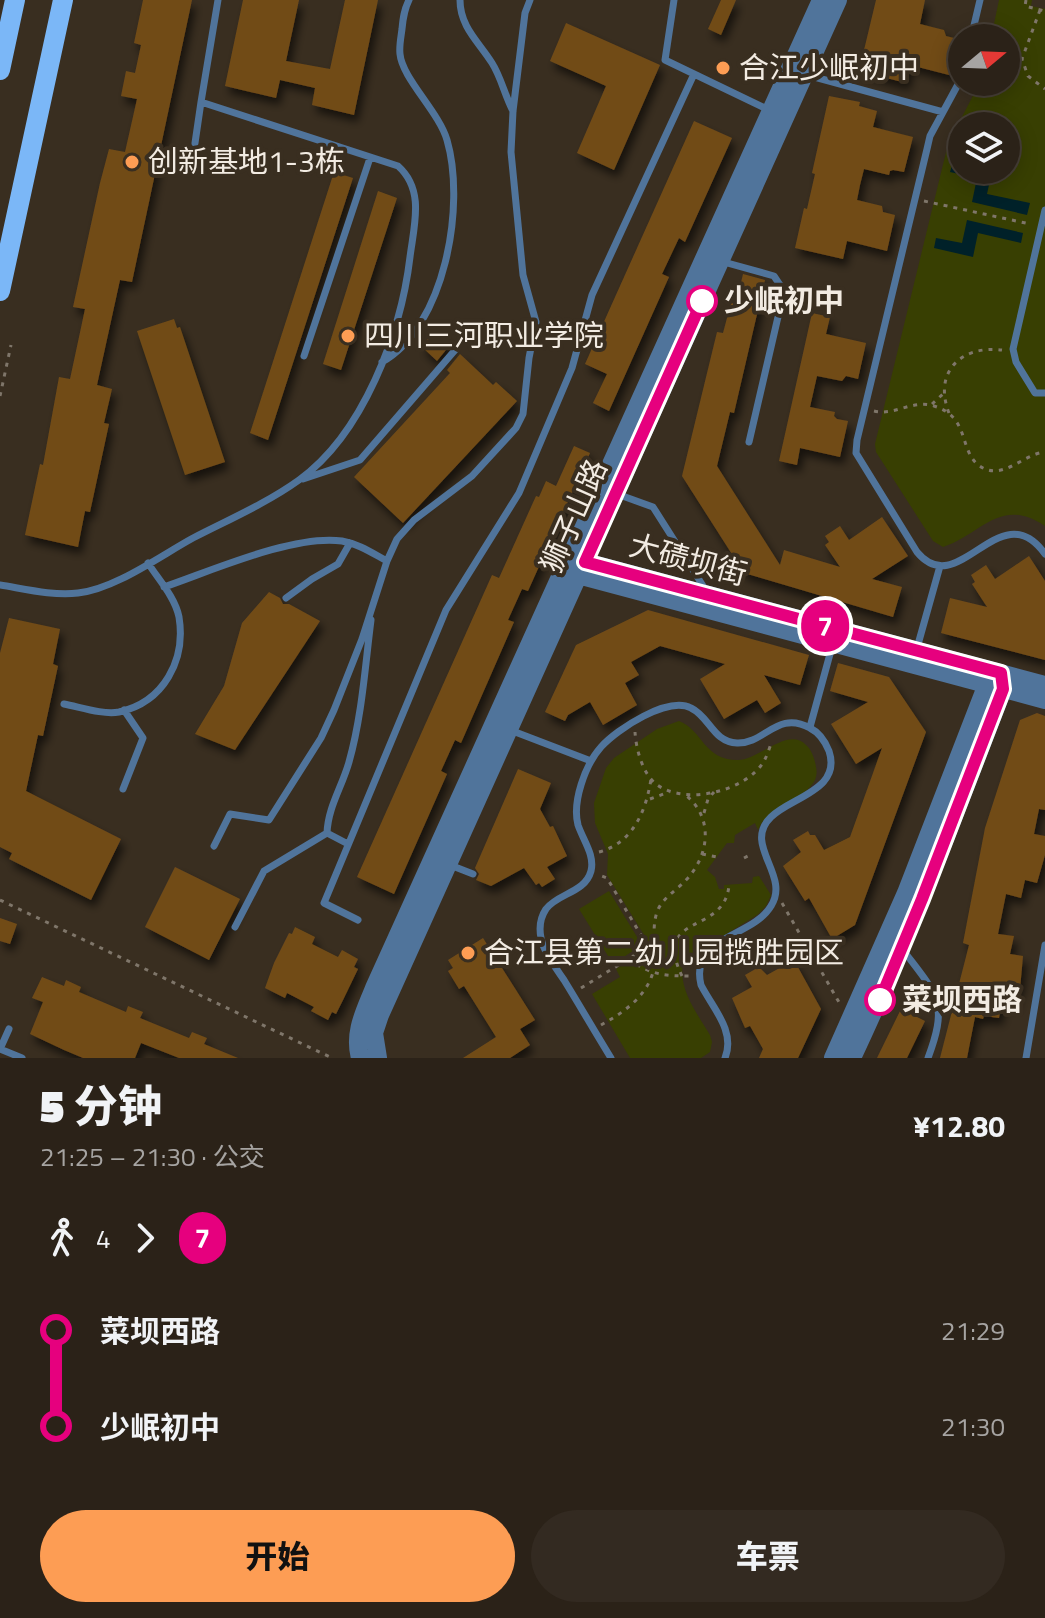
<!DOCTYPE html>
<html lang="zh">
<head>
<meta charset="utf-8">
<style>
	body { margin:0; font-family:"Titillium Web","Noto Sans SC",sans-serif; background:#332a21; color:#f1f3f6; height:100vh; display:flex; flex-direction:column; font-size:30px; white-space:nowrap }
	* { box-sizing:border-box; margin:0 }
	p { font-size:26px; color:#a6a4a2 }
	.icon { flex:none; width:44px; height:44px; fill:none; stroke:currentColor; stroke-width:2; stroke-linecap:round; stroke-linejoin:round }
	.map { position:relative; height:1058px; overflow:hidden }
	.side { display:flex; flex-direction:column; background:#2b2218; flex:1 }
	.side>* { flex:none }
	.badge { padding:0 16px; border-radius:26px; font-size:28px; line-height:52px }
	.needle { width:52px; rotate:71deg }
	.fabs { position:absolute; left:948px; top:24px; display:grid; gap:16px }
	.fabs a { display:grid; place-items:center; width:72px; height:72px; border-radius:50%; background:#2b2218; box-shadow:0 4px 20px #0003,0 0 0 2px #473f37; font-size:40px }
	.map>.badge { position:absolute; translate:-50% -50%; box-shadow:0 0 0 4px #fff }
	.legs { display:flex; align-items:center; gap:12px; height:88px; padding:0 40px; font-size:26px }
	.legs p { margin-inline-start:auto }
	.overview { display:flex; align-items:center; justify-content:space-between; height:136px; padding:0 40px }
	h1 { font-size:44px; font-weight:800; line-height:60px }
	.cta { display:flex; gap:16px; margin-top:auto; padding:16px 40px }
	.cta a { flex:1; height:92px; border-radius:48px; background:#fd9d54; color:#111; font-size:32px; font-weight:800; line-height:92px; text-align:center }
	.cta a+a { background:#332a21; color:#f1f3f6 }
	ul { padding:0 40px; list-style:none }
	li { display:flex; align-items:center; gap:28px; height:96px; font-size:30px }
	li i { display:grid; place-items:center; width:12px; height:100%; margin:0 10px; background:currentColor }
	li i::after { content:''; width:20px; height:20px; margin:-10px; border:6px solid; border-radius:50%; background:#2b2218 }
	li p { margin-inline-start:auto }
	li:first-child i { background:linear-gradient(#0000 50%,currentColor 0) }
	li:last-child i { background:linear-gradient(currentColor 50%,#0000 0) }
	.map>svg:first-child { display:block }
</style>
</head>
<body>
<div class="map">
<svg width="1045" height="1058" viewBox="0 0 1045 1058">
	<defs>
		<filter id="shadow"><feDropShadow dx="4" dy="7" stdDeviation="4" flood-color="#0009"/></filter>
	</defs>
	<rect width="100%" height="100%" fill="#392e20"/>
	<path fill="#383f02" fill-rule="evenodd" d="M999,0H1032L1031,6L1045,9V526C1000,496 982,534 943,547L933,541L876,452L875,444L948,144L980,82H1006V38H991ZM962,126H1006V170H962Z
		M679,721C703,730 703,760 738,760C759,760 788,726 806,745C812,750 815,760 816,767C823,797 769,801 758,830L755,823L735,835L734,843H727L707,870L715,877L719,889H724V885L752,883L753,877L759,876L771,895L766,906L757,915L684,960C676,987 697,1013 710,1035L712,1042L710,1052L701,1058H630L592,994L620,977L616,969L651,946L607,875L608,854L595,823L594,803L606,768L614,758L657,729Z
		M609,891L642,945L613,964L579,909Z"/>
	<path fill="#002129" d="M953,162L962,164V170L992,171L987,194L1030,203L1027,215L972,202L977,178L950,172Z
		M967,220L1023,233L1021,243L978,233L973,257L934,248L936,238L962,243Z"/>
	<path fill="#714b18" filter="url(#shadow)" d="M143,0H192L132,282L120,280L97,385L112,389L104,423L109,424L90,512L85,511L78,547L25,535L40,464L43,465L59,377L70,379L85,309L73,307L100,183L109,149L125,152L137,99L121,96L126,71L135,73L141,45L134,43Z
		M243,0H299L286,61L330,69L345,0H378L354,115L312,105L315,88L280,80L276,98L225,86Z
		M721,0H736L721,35L708,29Z
		M876,0H925L920,24L944,30L946,36L958,39L949,75L910,65L906,83L859,71Z
		M566,23L660,65L614,170L577,153L606,86L550,61Z
		M829,96L860,102L859,106L877,111L873,127L913,137L904,172L893,170L890,171L889,175L864,169L860,185L857,200L882,206L883,212L895,215L887,251L847,241L843,259L795,248L804,208L807,209L815,174L812,173Z
		M694,121L732,138L685,242L679,238L662,274L669,277L609,411L593,403L607,374L585,364Z
		M334,172L353,178L268,440L250,433Z
		M378,191L397,198L341,370L323,364Z
		M743,274L765,280L734,413L730,412L717,466L780,565L784,550L840,567L825,545L829,542L825,536L840,526L849,540L882,517L908,556L872,579L902,587L893,617L744,573L682,476L717,332L723,333L731,303L736,304Z
		M812,313L830,317L826,334L866,343L858,379L846,376L842,381L817,376L810,407L835,412L834,416L837,419L848,421L840,457L800,448L797,465L779,461Z
		M174,319L177,328L180,327L225,462L185,475L137,331Z
		M436,330L450,345L437,361L421,346Z
		M460,354L493,385L496,382L517,401L403,523L354,477L450,373L447,370Z
		M574,446L590,453L528,591L522,589L508,620L514,622L461,743L455,740L441,771L447,774L394,894L357,877L492,575L499,578L536,496L539,497L546,481L556,486Z
		M1029,556L1045,581V660L941,633L950,598L987,607L972,584L975,582L971,575L986,565L995,579Z
		M269,592L280,598L283,604H289L320,621L235,750L195,734L224,686L242,623Z
		M648,610L809,655L800,685L764,675L781,703L765,713L757,700L724,719L700,679L725,664L660,646L631,662L639,675L625,683L637,705L603,725L590,702L568,715L565,721L545,712L576,645Z
		M9,618L60,629L53,664L58,666L43,736L38,735L26,791L121,839L91,900L9,859L12,853L0,847V653Z
		M838,663L889,677L926,732L855,925L832,939L809,898L805,901L783,866L801,852L793,840L808,831L810,835H815L824,850L850,837L882,748L856,764L831,724L868,702L830,691Z
		M1037,713L1045,716V810L1039,809L1034,834L1045,836V855L1037,883L1025,880L1021,898L1006,894L998,934L1014,936L1010,954L1023,956L1020,989H1017L1015,1003L1002,1001L999,1018L984,1016L983,1019L975,1017L967,1058H940L969,945L963,943L985,828L1020,720Z
		M518,769L551,783L540,809L550,827L553,826L567,856L547,867L555,879L542,887L539,883L536,885L524,868L491,886L476,880L479,874L475,868Z
		M175,867L240,899L209,960L145,927Z
		M0,918L17,924L10,944L0,941Z
		M295,927L315,937L312,944L338,957L342,950L358,959L354,967L358,969L344,998L336,1014L332,1012L328,1020L311,1011L314,1007L287,993L285,998L265,988L274,963L289,933L292,934Z
		M483,938L535,1020L520,1029L530,1045L510,1058H463L496,1037L464,986L459,989L448,971L453,968L448,960Z
		M794,960L821,1009L798,1058H759L763,1049L750,1026L745,1028L732,998L752,987L745,975L759,967L767,975Z
		M42,977L64,986L66,980L81,987L79,992L126,1012L128,1006L143,1012L140,1018L189,1038L192,1032L207,1038L204,1044L238,1058H179L141,1043L135,1058H83L64,1050L30,1034L43,1002L32,998Z
		M901,1009L925,1021L907,1058H877Z"/>
	<g fill="none" stroke-linecap="round" stroke-linejoin="round">
		<path stroke="#7f766a" stroke-width="3" stroke-dasharray="4 6" stroke-linecap="butt" d="M1026,0L1025,6L1045,11
			M1040,10L1022,59L1028,76L1045,89
			M1006,58L1022,59
			M924,201L1030,224
			M0,396L11,345
			M932,404L944,393
			M874,411C895,416 913,399 934,406C969,417 959,447 977,464C1001,484 1022,454 1045,452
			M949,413C933,372 961,345 1002,350
			M635,732C636,748 642,773 656,784C684,806 746,792 764,761C767,756 769,749 771,744
			M650,799L669,792
			M704,813L708,799L714,792
			M599,852C633,843 646,811 651,779
			M702,854L717,857
			M744,858L752,854
			M0,900L330,1057
			M782,903L840,1004
			M629,958C647,975 667,976 691,976
			M682,976C651,912 725,936 729,885
			M581,988L648,947L607,878L602,876
			M601,1025C628,1010 656,990 655,955C655,941 652,927 657,912C662,898 676,891 686,880C710,855 714,816 684,794"/>
		<path stroke="#50749b" stroke-width="7" d="M460,0C460,27 479,42 492,63C501,77 505,96 513,111
			M674,0L665,60L769,110
			M971,38L980,0
			M807,75L943,112
			M962,77L930,136L927,149L857,440L856,453L917,552C959,603 1000,491 1045,554
			M195,143L201,102
			M1045,210L1013,349L1016,362L1035,393H1045
			M720,261L774,276L784,291L749,442
			M304,356L370,158
			M382,362C445,327 466,205 447,140C439,112 402,78 400,54C399,46 401,37 402,29C403,18 404,10 409,0
			M303,479L360,460L456,349
			M617,494L653,507L705,589
			M387,561L397,539L414,520L472,476L516,428L523,414L529,358L536,322L523,275L511,152L513,111L525,13L530,0
			M0,585C25,589 53,596 78,593C115,589 160,556 193,538C228,520 267,503 299,480C363,434 401,333 410,257C414,225 425,190 398,166L201,102L218,0
			M164,587C211,571 294,534 342,541C359,544 372,553 387,561L362,639L334,710L321,738L269,820L230,814L214,846
			M286,598L312,579L338,564L350,543
			M917,648L940,566
			M64,704C80,707 103,715 119,712C164,702 186,660 179,617C175,597 158,579 148,563
			M810,727L833,643
			M510,730L591,761
			M123,789L143,738L124,710
			M348,844L327,833C328,807 342,787 349,762C362,716 365,667 371,620
			M450,865L473,874
			M358,920L324,903L446,610L519,493L572,368L592,295L694,74
			M235,927L264,871L327,833
			M903,950C937,995 949,1002 928,1058
			M0,1049L22,1058
			M0,1049L9,1029
			M611,1058C595,1032 580,1006 564,980C556,968 544,953 541,938C539,928 540,918 546,909C558,893 585,893 591,871C595,855 583,840 578,825C572,802 585,765 601,747C617,729 668,696 691,708C710,717 713,742 737,743C765,744 777,710 810,728C820,733 825,741 829,751C842,790 791,797 771,817C742,845 791,875 771,906C752,938 689,936 701,985C712,1007 736,1031 725,1058
			M1026,1058L1045,945"/>
		<path stroke="#50749b" stroke-width="18" d="M577,563L585,562L1045,685
			M571,568L578,575L1045,700
			M360,1058C353,1032 365,1011 374,988L821,0
			M378,1058L374,1033L380,1015L838,0
			M833,1058L906,893L987,684L996,677
			M852,1058C909,937 955,813 1003,689L1002,679"/>
		<path stroke="#7bb7f7" stroke-width="20" d="M0,70L15,0
			M0,291L63,0"/>
	</g>
	<g fill="none" stroke-linecap="round" stroke-linejoin="round">
		<g stroke="#fff" stroke-width="18">
			<path id="line-1" d="M702,301L585,562L1001,673L1003,689L922,899L880,1000"/>
		</g>
		<use href="#line-1" stroke="#e6007e" stroke-width="12"/>
	</g>
	<g fill="#fd9d54" stroke="#392e20" stroke-width="3">
		<circle cx="723" cy="68" r="8"/>
		<circle cx="132" cy="162" r="8"/>
		<circle cx="348" cy="336" r="8"/>
		<circle cx="468" cy="953" r="8"/>
	</g>
	<g fill="#fff" stroke="#e6007e" stroke-width="4">
		<circle cx="702" cy="301" r="14"/>
		<circle cx="880" cy="1000" r="14"/>
	</g>
	<g text-anchor="middle" stroke-width="8" stroke-linejoin="round" paint-order="stroke">
		<g font-size="30" fill="#f2ebe2" stroke="#392e20" text-anchor="start">
			<text x="739" y="78">合江少岷初中</text>
			<text x="148" y="172">创新基地1-3栋</text>
			<text x="364" y="346">四川三河职业学院</text>
			<text x="484" y="963">合江县第二幼儿园揽胜园区</text>
		</g>
		<g font-size="30" font-weight="bold" fill="#f2ebe2" stroke="#392e20" text-anchor="start">
			<text x="724" y="311">少岷初中</text>
			<text x="902" y="1010">菜坝西路</text>
		</g>
		<g font-size="30" fill="#f2ebe2" stroke="#392e20">
			<text transform="translate(574 516) rotate(-66)" y="10">狮子山路</text>
			<text transform="translate(688 560) rotate(15)" y="10">大碛坝街</text>
		</g>
	</g>
</svg>
<div class="fabs">
<a><svg class="needle" viewBox="-14 -14 28 28"><path d="M0-13l5 13h-10z" fill="#e53935"/><path d="M0 13l5-13h-10z" fill="#a6a4a2"/></svg></a>
<a><svg class="icon" aria-label="layers" viewBox="0 0 24 24"><path d="M12 4l9 5-9 5-9-5zM3 14l9 5 9-5"/></svg></a>
</div>
<b class="badge" style="left:825px;top:626px;background:#e6007e;color:#fff">7</b>
</div>
<section class="side">
<div class="overview"><div><h1>5 分钟</h1><p>21:25 – 21:30 · 公交</p></div><b>¥12.80</b></div>
<div class="legs"><svg class="icon" aria-label="walk" viewBox="0 0 24 24"><circle cx="13" cy="4" r="2"/><path d="M13 8l-2 6 4 7M11 14l-3 7M7 12l3-4h3l4 4"/></svg>4<svg class="icon" aria-label="forward" viewBox="0 0 24 24"><path d="M9 5l7 7-7 7"/></svg><b class="badge" style="background:#e6007e;color:#fff">7</b></div>
<ul>
<li><i style="color:#e6007e"></i><b>菜坝西路</b><p>21:29</p></li>
<li><i style="color:#e6007e"></i><b>少岷初中</b><p>21:30</p></li>
</ul>
<div class="cta"><a>开始</a><a>车票</a></div>
</section>
</body>
</html>
